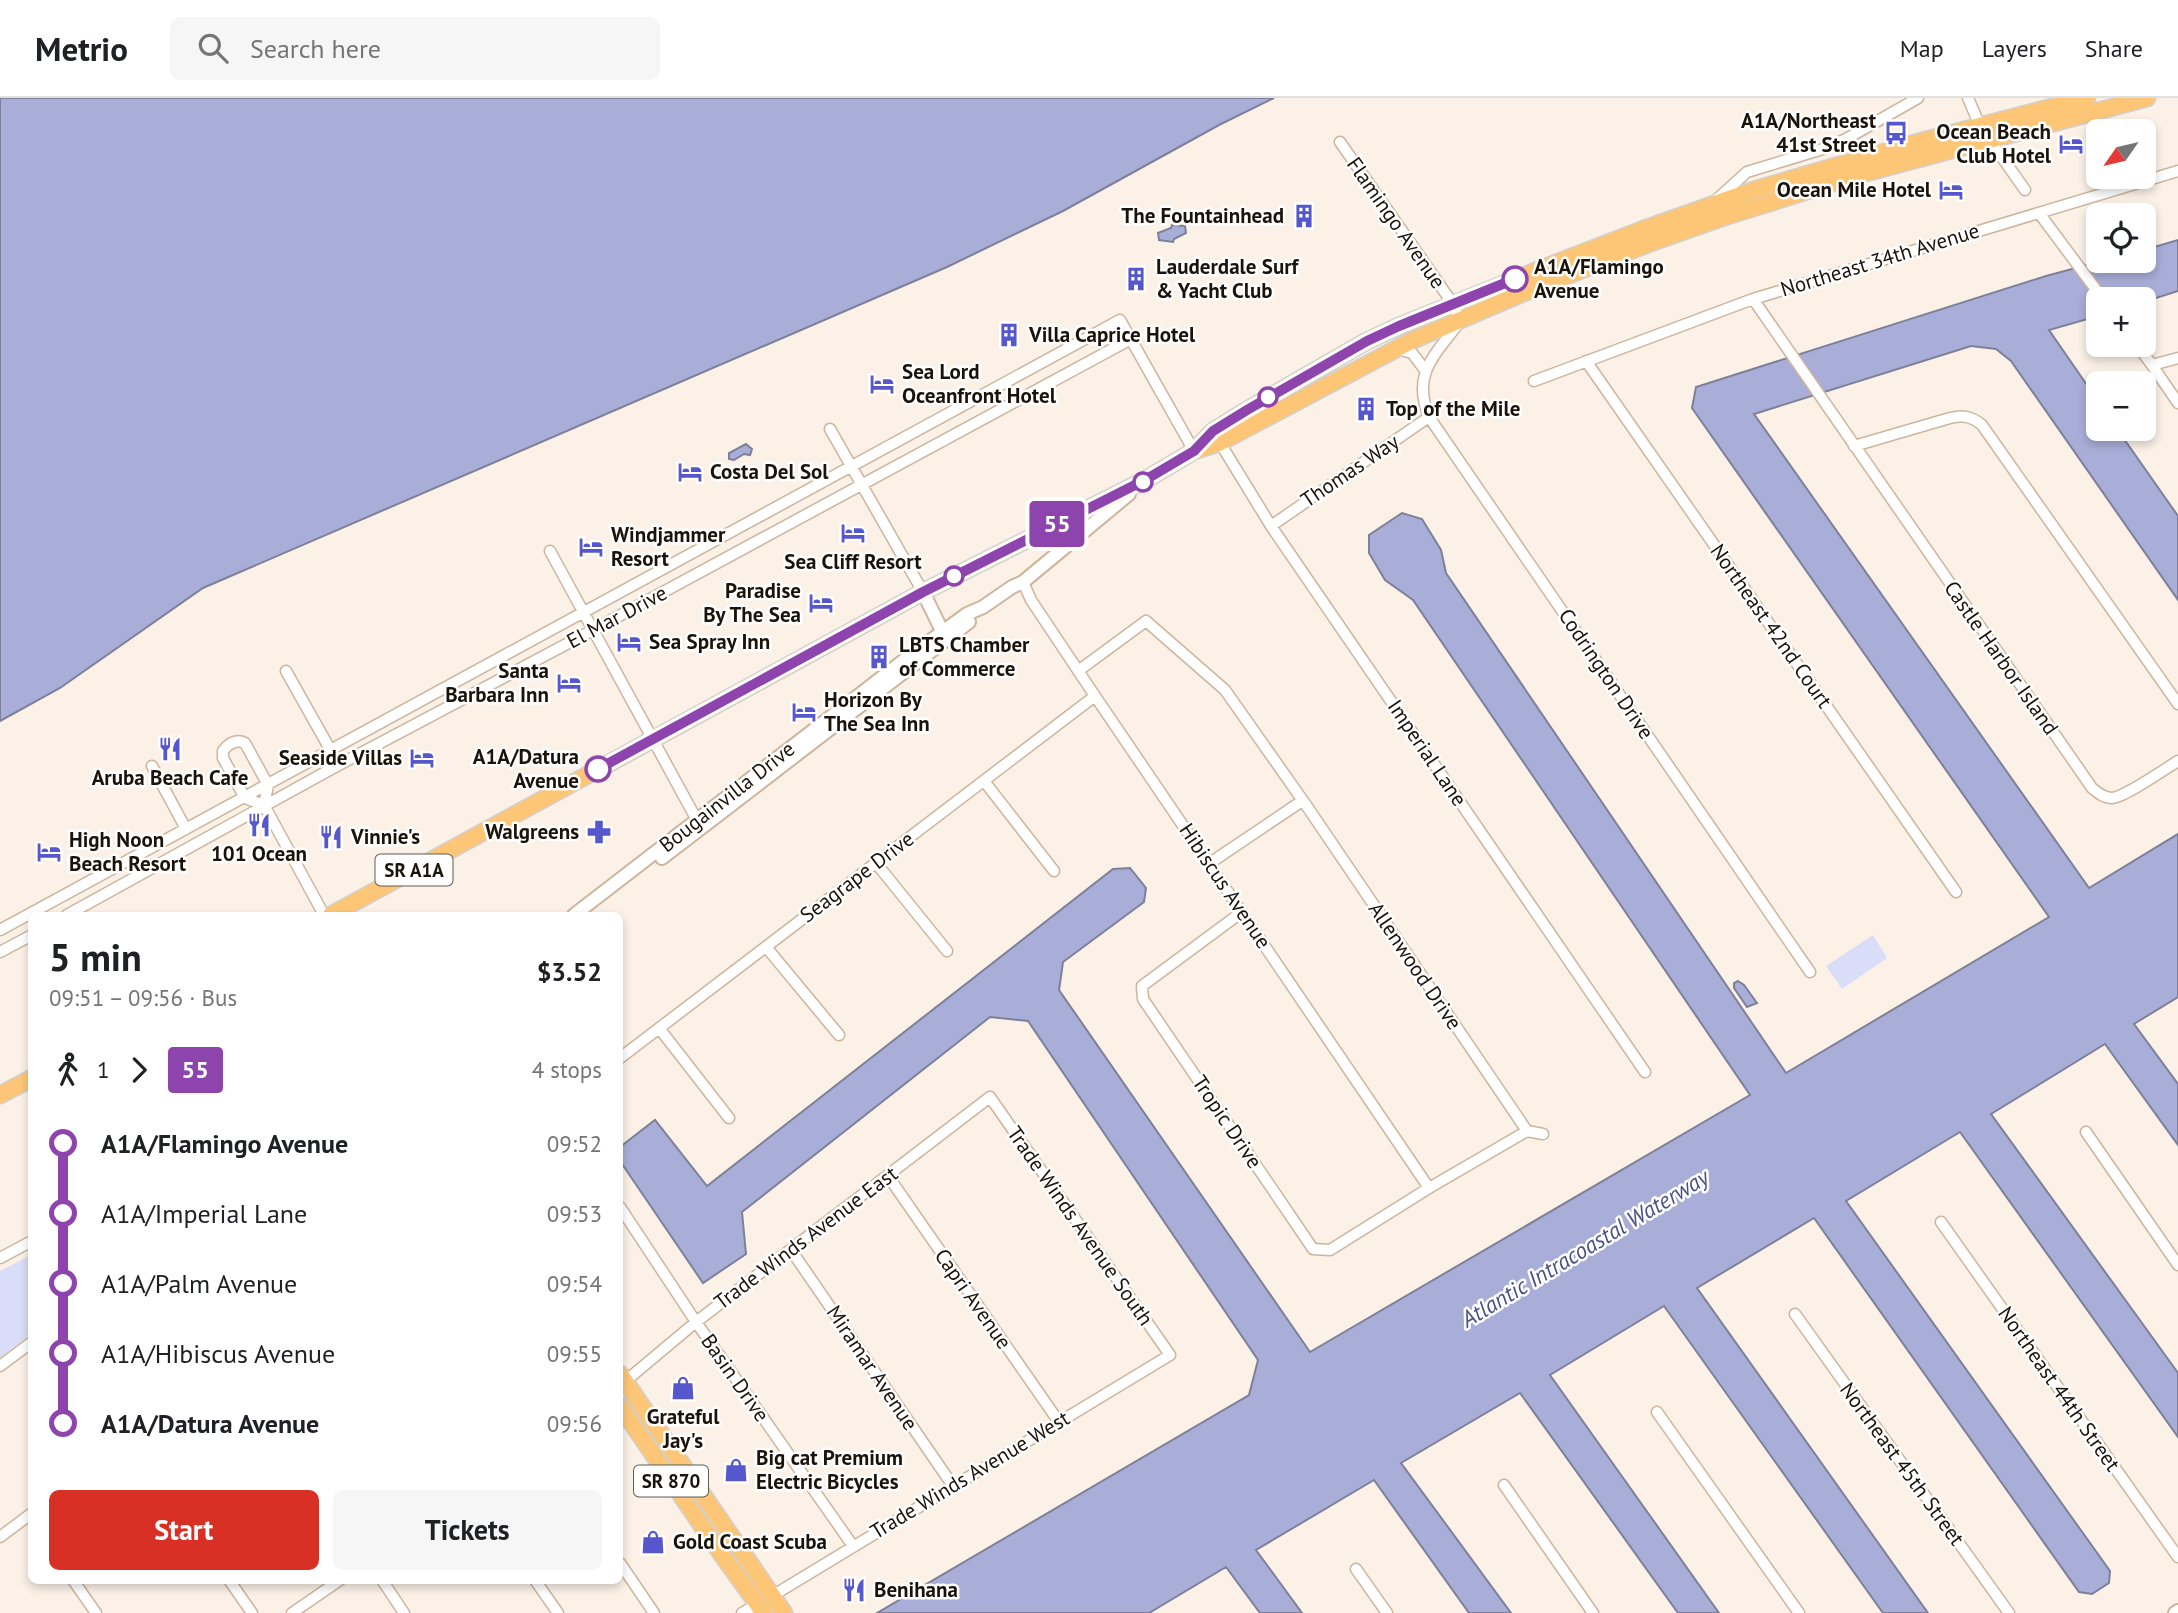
<!DOCTYPE html>
<html lang="en">
<head>
<meta charset="utf-8">
<style>
	body { margin:0; font-family:"PT Sans",sans-serif; background:#f6f6f6; color:#202124; height:100vh; display:flex; flex-direction:column; font-size:26px; white-space:nowrap }
	* { box-sizing:border-box; margin:0 }
	p { font-size:23px; color:#757577 }
	.icon { flex:none; width:38px; height:38px; fill:none; stroke:currentColor; stroke-width:2; stroke-linecap:round; stroke-linejoin:round }
	.map { position:relative; flex:1; overflow:hidden }
	.side { position:absolute; left:28px; top:814px; width:595px; height:672px; display:flex; flex-direction:column; background:#fff; border-radius:10px; box-shadow:0 4px 10px #0003 }
	.side>* { flex:none }
	.badge { padding:0 14px; border-radius:5px; font-size:24px; line-height:46px }
	.needle { width:46px; rotate:236deg }
	.fabs { position:absolute; left:2086px; top:21px; display:grid; gap:14px }
	.fabs a { display:grid; place-items:center; width:70px; height:70px; border-radius:10px; background:#fff; box-shadow:0 4px 10px #0003; font-size:35px }
	.map>.badge { position:absolute; translate:-50% -50%; box-shadow:0 0 0 4px #fff }
	.legs { display:flex; align-items:center; gap:10px; height:77px; padding:0 21px; font-size:23px }
	.legs p { margin-inline-start:auto }
	.headline { display:flex; align-items:center; justify-content:space-between; height:119px; padding:0 21px }
	h1 { font-size:38px; font-weight:800; line-height:52px }
	.button { display:flex; gap:14px; margin-top:auto; padding:14px 21px }
	.button a { flex:1; height:80px; border-radius:10px; background:#d93025; color:#fff; font-size:28px; font-weight:800; line-height:80px; text-align:center }
	.button a+a { background:#f6f6f6; color:#202124 }
	ul { padding:0 21px; list-style:none }
	li { display:flex; align-items:center; gap:24px; height:70px; font-size:26px }
	li i { display:grid; place-items:center; width:10px; height:100%; margin:0 9px; background:currentColor }
	li i::after { content:''; width:18px; height:18px; margin:-9px; border:5px solid; border-radius:50%; background:#fff }
	li p { margin-inline-start:auto }
	li:first-child i { background:linear-gradient(#0000 50%,currentColor 0) }
	li:last-child i { background:linear-gradient(currentColor 50%,#0000 0) }
	header { display:flex; align-items:center; gap:42px; box-sizing:border-box; height:98px; padding:0 35px; background:#fff; border-bottom:2px solid #e0e0e0 }
	header strong { font-size:33px }
	nav { display:flex; gap:38px; margin-inline-start:auto; font-size:24px }
	.search { width:490px; height:63px; background:#f6f6f6; display:flex; align-items:center; gap:18px; box-sizing:border-box; padding:0 24px; border-radius:10px; color:#757577; font-size:26px }
	.map>svg:first-child { display:block }
</style>
</head>
<body>
<header>
<strong>Metrio</strong>
<div class="search"><svg class="icon" aria-label="search" viewBox="0 0 24 24"><circle cx="10" cy="10" r="6"/><path d="M15 15l6 6"/></svg>Search here</div>
<nav><a>Map</a><a>Layers</a><a>Share</a></nav>
</header>
<div class="map">
<svg width="2178" height="1515" viewBox="0 0 2178 1515">
	<rect width="100%" height="100%" fill="#fbf1e7"/>
	<path fill="#d9ddf7" d="M1873,837L1887,860L1842,891L1826,868Z
		M31,1157V1236L0,1260V1173Z"/>
	<path fill="#a8aed8" stroke="#7e809a" stroke-width="2" d="M0,0H1274L1219,27L1063,113L947,169L203,490L60,590L0,623Z
		M1172,127L1185,128L1186,135L1174,141L1173,144L1159,142L1158,135L1171,130Z
		M2178,142V193L2144,204V201H2098V218L2049,232L2098,303V331H2117L2178,418V502L2011,263L1996,251L1971,248L1754,316L2089,790L2178,736V899L2134,926L2178,986V1047L2105,946L1991,1016L2178,1275V1339L1960,1034L1846,1103L2110,1473L2109,1485L2092,1496L2079,1494L1814,1120L1697,1190L1928,1515H1883L1664,1208L1550,1277L1719,1515H1678L1520,1295L1401,1365L1511,1515H1469L1374,1382L1256,1452L1302,1515H1260L1226,1469L1149,1515H877L1249,1297L1258,1262L1028,923L990,919L742,1114L746,1156L703,1185L620,1063V1049L655,1022L707,1088L1113,771L1130,770L1146,790L1144,804L1063,864L1059,892L1310,1254L1750,997L1413,502L1385,482L1369,455V437L1402,415L1422,421L1441,452L1446,475L1786,975L2049,819L1692,310L1696,289L2046,178L2102,163H2144V152Z
		M746,346L752,351L750,357L744,356L734,362L729,361V355Z
		M1738,883L1744,887L1757,905L1747,909L1734,890V885Z"/>
	<g fill="none" stroke-linecap="round" stroke-linejoin="round">
		<g stroke="#cdb59d" stroke-width="13">
			<path id="minor" d="M1968,0L1980,28L2025,92
				M1340,44L1453,206L1460,223C1436,257 1411,274 1429,319L1810,874
				M1716,102L1747,74L1826,50L1846,41L1918,0
				M2039,115L2103,201
				M1753,201L2092,690C2098,695 2104,700 2112,700C2125,699 2165,671 2178,663
				M2137,247L2152,267
				M1397,251L1412,255L1425,272
				M2178,260L2152,267L2178,305
				M1586,263L1956,794
				M1534,283L1753,201L2178,73
				M830,331L923,494
				M1217,340L1271,428L1645,974
				M1854,348L1950,320C1963,317 1971,318 1982,327L2178,606
				M1271,428L1429,319
				M550,453L699,726
				M1023,484L1031,502L1095,598L1429,1090
				M286,573L331,653
				M1078,573L1146,523L1225,592L1306,707L1527,1033L1543,1036
				M152,668L186,731
				M984,683L1054,773
				M264,707L245,700L223,660V653C229,645 236,641 245,645L268,687L264,707L324,817
				M876,765L947,853
				M1210,765L1302,703
				M1242,814L1142,888L1143,901L1313,1151L1330,1152L1429,1090L1527,1033
				M67,817L333,670L593,532L1131,241
				M0,832L1120,222L1194,353
				M766,849L839,937
				M0,854L32,837
				M659,930L729,1020
				M620,960L1095,598
				M2086,1034L2178,1167
				M888,1078L1059,1324
				M620,1109L696,1224L853,1448
				M1941,1124L2178,1459
				M791,1152L953,1388
				M0,1160L32,1143
				M1795,1216L2009,1515
				M0,1268L32,1244
				M622,1286L696,1224L990,999L1170,1257L772,1498
				M1657,1314L1799,1515
				M1504,1387L1593,1515
				M0,1439L32,1415
				M620,1465L654,1515
				M1356,1471L1387,1515
				M73,1482L96,1515
				M229,1482L252,1515
				M382,1482L404,1515
				M535,1482L558,1515
				M292,1515L340,1482
				M742,1515L757,1506"/>
		</g>
		<g stroke="#cdb59d" stroke-width="16">
			<path id="tertiary" d="M923,494L946,541
				M662,760L969,524
				M574,817L911,557L967,516L983,509L1012,489L1023,484L1129,396
				M2175,1515L2178,1513"/>
		</g>
		<g stroke="#d1d0ce" stroke-width="19">
			<path id="primary" d="M1196,351L1213,333L1247,312L1367,243L1399,228L1556,165L1644,131L1757,91L1915,45L2087,0
				M331,817L923,494L1145,382L1194,353L1219,345L1411,243L1528,193L1653,144L1724,119L1865,75L2147,0
				M0,997L32,980
				M620,1276L784,1515
				M620,1308L722,1457L764,1515"/>
		</g>
		<use href="#minor" stroke="#fff" stroke-width="10"/>
		<use href="#tertiary" stroke="#fff" stroke-width="12"/>
		<use href="#primary" stroke="#fdc677" stroke-width="16"/>
	</g>
	<g fill="none" stroke-linecap="round" stroke-linejoin="round">
		<g stroke="#fff" stroke-width="16">
			<path id="line-1" d="M598,671L923,494L1145,382L1194,353L1213,333L1247,312L1367,243L1399,228L1515,181"/>
		</g>
		<use href="#line-1" stroke="#8e44ad" stroke-width="10"/>
	</g>
	<defs>
		<g id="bus-bare" transform="scale(1.89)"><path d="M-5-6H5V4H4V6H2V4H-2V6H-4V4H-5ZM-3.5-4V0h7V-4ZM-3.5 1.2v1.5H-2V1.2ZM2 1.2v1.5H3.5V1.2Z" fill="#5656cd" stroke="#fff" stroke-width="2.5" paint-order="stroke"/></g>
		<g id="hotel-bare" transform="scale(1.89)"><path d="M-6-4.5h1.5V1H6V5H4.5V3h-9V5H-6ZM-4 0a1.8 1.8 0 1 1 3.6 0ZM.5 0V-2.5h3Q6-2.5 6 0Z" fill="#5656cd" stroke="#fff" stroke-width="2.5" paint-order="stroke"/></g>
		<g id="building-bare" transform="scale(1.89)"><path d="M-4-6H4V6H1V3H-1V6H-4ZM-2.5-4.3h1.7v1.8h-1.7ZM.8-4.3h1.7v1.8H.8ZM-2.5-1h1.7V.8h-1.7ZM.8-1h1.7V.8H.8Z" fill="#5656cd" stroke="#fff" stroke-width="2.5" paint-order="stroke"/></g>
		<g id="restaurant-bare" transform="scale(1.89)"><path d="M-5-6h1v4h1v-4h1v4h1v-4h1v5L-1.5 .5V6h-2V.5L-5-1ZM5-6V6H3V1.5H1.5Q1.5-4 5-6Z" fill="#5656cd" stroke="#fff" stroke-width="2.5" paint-order="stroke"/></g>
		<g id="pharmacy-bare" transform="scale(1.89)"><path d="M-2-6h4v4h4v4h-4v4h-4v-4h-4v-4h4Z" fill="#5656cd" stroke="#fff" stroke-width="2.5" paint-order="stroke"/></g>
		<g id="shop-bare" transform="scale(1.89)"><path d="M-5-2.5h2.3a2.7 3.5 0 0 1 5.4 0H5L5.5 6h-11ZM-1.5-2.5h3a1.5 2.3 0 0 0-3 0Z" fill="#5656cd" stroke="#fff" stroke-width="2.5" paint-order="stroke"/></g>
	</defs>
	<g fill-rule="evenodd">
		<use href="#bus-bare" x="1896" y="35"/>
		<use href="#hotel-bare" x="2071" y="46"/>
		<use href="#hotel-bare" x="1951" y="92"/>
		<use href="#building-bare" x="1304" y="118"/>
		<use href="#building-bare" x="1136" y="181"/>
		<use href="#building-bare" x="1009" y="237"/>
		<use href="#hotel-bare" x="882" y="286"/>
		<use href="#building-bare" x="1366" y="311"/>
		<use href="#hotel-bare" x="690" y="374"/>
		<use href="#hotel-bare" x="853" y="435"/>
		<use href="#hotel-bare" x="591" y="449"/>
		<use href="#hotel-bare" x="821" y="505"/>
		<use href="#hotel-bare" x="629" y="544"/>
		<use href="#building-bare" x="879" y="559"/>
		<use href="#hotel-bare" x="569" y="585"/>
		<use href="#hotel-bare" x="804" y="614"/>
		<use href="#restaurant-bare" x="170" y="651"/>
		<use href="#hotel-bare" x="422" y="660"/>
		<use href="#restaurant-bare" x="259" y="727"/>
		<use href="#pharmacy-bare" x="599" y="734"/>
		<use href="#restaurant-bare" x="331" y="739"/>
		<use href="#hotel-bare" x="49" y="754"/>
		<use href="#shop-bare" x="683" y="1290"/>
		<use href="#shop-bare" x="736" y="1372"/>
		<use href="#shop-bare" x="653" y="1444"/>
		<use href="#restaurant-bare" x="854" y="1492"/>
	</g>
	<g fill="#fff" stroke="#8e44ad" stroke-width="3.5">
		<circle cx="1515" cy="181" r="12"/>
		<circle cx="1268" cy="299" r="9"/>
		<circle cx="1143" cy="384" r="9"/>
		<circle cx="954" cy="478" r="9"/>
		<circle cx="598" cy="671" r="12"/>
	</g>
	<g text-anchor="middle" stroke-width="5" stroke-linejoin="round" paint-order="stroke">
		<g fill="#fff" stroke="#5f5a54" stroke-width="2">
			<rect x="375.5" y="756.5" width="77" height="31" rx="5"/>
			<rect x="634" y="1367.5" width="74" height="31" rx="5"/>
		</g>
		<g font-size="19" font-weight="bold" fill="#1b130a">
			<text x="414" y="779">SR A1A</text>
			<text x="671" y="1390">SR 870</text>
		</g>
		<g font-size="21" font-weight="bold" fill="#1b130a" stroke="#fff" text-anchor="start">
			<text x="1876" y="30" text-anchor="end">A1A/Northeast<tspan x="1876" dy="24">41st Street</tspan></text>
			<text x="2051" y="41" text-anchor="end">Ocean Beach<tspan x="2051" dy="24">Club Hotel</tspan></text>
			<text x="1931" y="99" text-anchor="end">Ocean Mile Hotel</text>
			<text x="1284" y="125" text-anchor="end">The Fountainhead</text>
			<text x="1156" y="176">Lauderdale Surf<tspan x="1156" dy="24">&amp; Yacht Club</tspan></text>
			<text x="1029" y="244">Villa Caprice Hotel</text>
			<text x="902" y="281">Sea Lord<tspan x="902" dy="24">Oceanfront Hotel</tspan></text>
			<text x="1386" y="318">Top of the Mile</text>
			<text x="710" y="381">Costa Del Sol</text>
			<text x="611" y="444">Windjammer<tspan x="611" dy="24">Resort</tspan></text>
			<text x="853" y="471" text-anchor="middle">Sea Cliff Resort</text>
			<text x="801" y="500" text-anchor="end">Paradise<tspan x="801" dy="24">By The Sea</tspan></text>
			<text x="649" y="551">Sea Spray Inn</text>
			<text x="899" y="554">LBTS Chamber<tspan x="899" dy="24">of Commerce</tspan></text>
			<text x="549" y="580" text-anchor="end">Santa<tspan x="549" dy="24">Barbara Inn</tspan></text>
			<text x="824" y="609">Horizon By<tspan x="824" dy="24">The Sea Inn</tspan></text>
			<text x="402" y="667" text-anchor="end">Seaside Villas</text>
			<text x="170" y="687" text-anchor="middle">Aruba Beach Cafe</text>
			<text x="579" y="741" text-anchor="end">Walgreens</text>
			<text x="351" y="746">Vinnie's</text>
			<text x="69" y="749">High Noon<tspan x="69" dy="24">Beach Resort</tspan></text>
			<text x="259" y="763" text-anchor="middle">101 Ocean</text>
			<text x="683" y="1326" text-anchor="middle">Grateful<tspan x="683" dy="24">Jay's</tspan></text>
			<text x="756" y="1367">Big cat Premium<tspan x="756" dy="24">Electric Bicycles</tspan></text>
			<text x="673" y="1451">Gold Coast Scuba</text>
			<text x="874" y="1499">Benihana</text>
		</g>
		<g font-size="21" fill="#1b130a" stroke="#fff">
			<text transform="translate(1396 125) rotate(55)" y="7">Flamingo Avenue</text>
			<text transform="translate(1880 162) rotate(-17)" y="7">Northeast 34th Avenue</text>
			<text transform="translate(1350 373) rotate(-34)" y="7">Thomas Way</text>
			<text transform="translate(617 519) rotate(-28)" y="7">El Mar Drive</text>
			<text transform="translate(1771 528) rotate(55)" y="7">Northeast 42nd Court</text>
			<text transform="translate(2001 560) rotate(55)" y="7">Castle Harbor Island</text>
			<text transform="translate(1606 576) rotate(56)" y="7">Codrington Drive</text>
			<text transform="translate(1427 655) rotate(56)" y="7">Imperial Lane</text>
			<text transform="translate(727 699) rotate(-38)" y="7">Bougainvilla Drive</text>
			<text transform="translate(857 779) rotate(-37)" y="7">Seagrape Drive</text>
			<text transform="translate(1225 788) rotate(56)" y="7">Hibiscus Avenue</text>
			<text transform="translate(1415 868) rotate(56)" y="7">Allenwood Drive</text>
			<text transform="translate(1227 1024) rotate(56)" y="7">Tropic Drive</text>
			<text transform="translate(1080 1128) rotate(55)" y="7">Trade Winds Avenue South</text>
			<text transform="translate(806 1140) rotate(-37)" y="7">Trade Winds Avenue East</text>
			<text transform="translate(973 1201) rotate(55)" y="7">Capri Avenue</text>
			<text transform="translate(872 1270) rotate(56)" y="7">Miramar Avenue</text>
			<text transform="translate(735 1280) rotate(55)" y="7">Basin Drive</text>
			<text transform="translate(2059 1291) rotate(55)" y="7">Northeast 44th Street</text>
			<text transform="translate(1902 1366) rotate(54)" y="7">Northeast 45th Street</text>
			<text transform="translate(970 1377) rotate(-31)" y="7">Trade Winds Avenue West</text>
		</g>
		<g font-size="21" font-weight="bold" fill="#1b130a" stroke="#fff" text-anchor="start">
			<text x="1534" y="176">A1A/Flamingo<tspan x="1534" dy="24">Avenue</tspan></text>
			<text x="579" y="666" text-anchor="end">A1A/Datura<tspan x="579" dy="24">Avenue</tspan></text>
		</g>
		<g font-size="23" font-style="italic" fill="#4a4f87" stroke="#fff">
			<text transform="translate(1585 1150) rotate(-31)" y="8">Atlantic Intracoastal Waterway</text>
		</g>
	</g>
</svg>
<div class="fabs">
<a><svg class="needle" viewBox="-14 -14 28 28"><path d="M0-13l5 13h-10z" fill="#e53935"/><path d="M0 13l5-13h-10z" fill="#757577"/></svg></a>
<a><svg class="icon" aria-label="locate" viewBox="0 0 24 24"><circle cx="12" cy="12" r="6"/><path d="M12 2v4M12 18v4M2 12h4M18 12h4"/></svg></a>
<a>+</a>
<a>−</a>
</div>
<b class="badge" style="left:1057px;top:426px;background:#8e44ad;color:#fff">55</b>
<section class="side">
<div class="headline"><div><h1>5 min</h1><p>09:51 – 09:56 · Bus</p></div><b>$3.52</b></div>
<div class="legs"><svg class="icon" aria-label="walk" viewBox="0 0 24 24"><circle cx="13" cy="4" r="2"/><path d="M13 8l-2 6 4 7M11 14l-3 7M7 12l3-4h3l4 4"/></svg>1<svg class="icon" aria-label="forward" viewBox="0 0 24 24"><path d="M9 5l7 7-7 7"/></svg><b class="badge" style="background:#8e44ad;color:#fff">55</b><p>4 stops</p></div>
<ul>
<li><i style="color:#8e44ad"></i><b>A1A/Flamingo Avenue</b><p>09:52</p></li>
<li><i style="color:#8e44ad"></i><span>A1A/Imperial Lane</span><p>09:53</p></li>
<li><i style="color:#8e44ad"></i><span>A1A/Palm Avenue</span><p>09:54</p></li>
<li><i style="color:#8e44ad"></i><span>A1A/Hibiscus Avenue</span><p>09:55</p></li>
<li><i style="color:#8e44ad"></i><b>A1A/Datura Avenue</b><p>09:56</p></li>
</ul>
<div class="button"><a>Start</a><a>Tickets</a></div>
</section>
</div>
</body>
</html>
